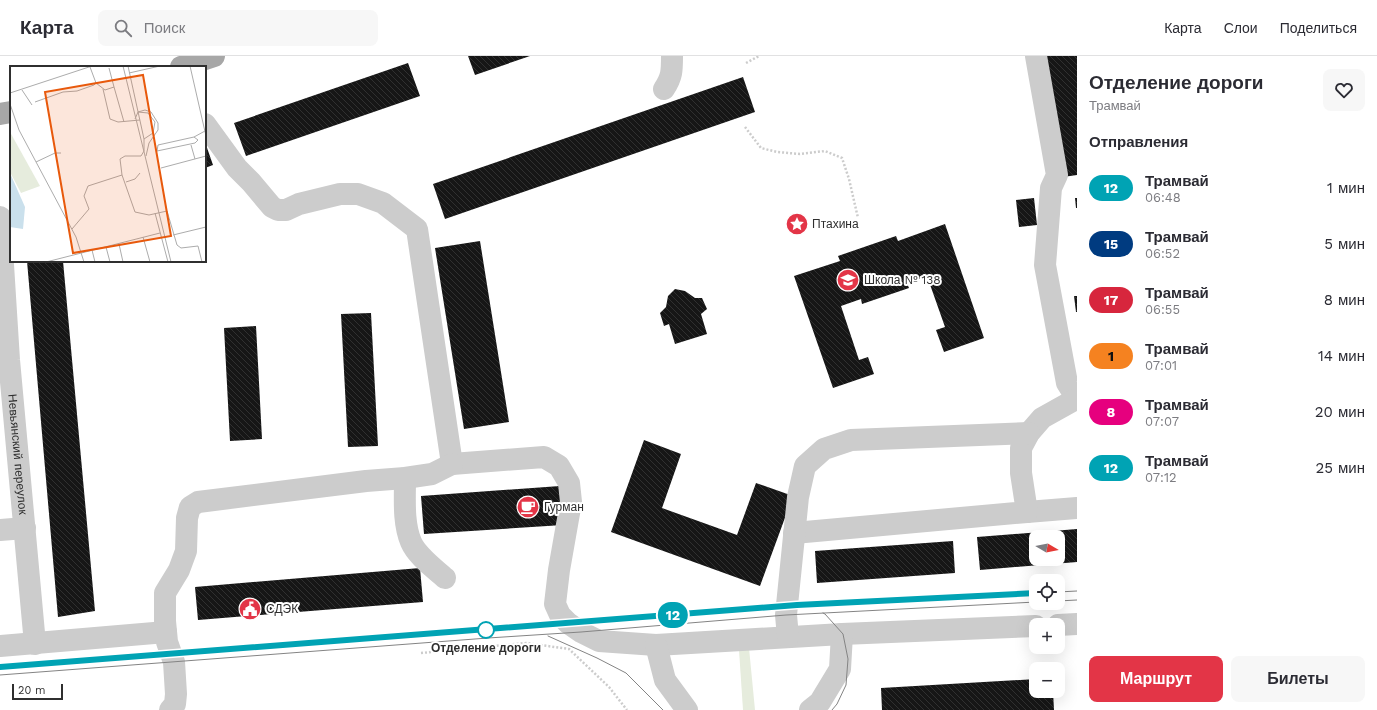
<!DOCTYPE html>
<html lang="ru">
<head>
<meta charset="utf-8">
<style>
	body { margin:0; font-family:"Work Sans",sans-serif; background:#f7f7f7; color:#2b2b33; height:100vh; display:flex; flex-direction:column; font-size:15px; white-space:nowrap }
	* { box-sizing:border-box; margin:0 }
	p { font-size:13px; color:#7c7c81 }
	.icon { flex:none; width:22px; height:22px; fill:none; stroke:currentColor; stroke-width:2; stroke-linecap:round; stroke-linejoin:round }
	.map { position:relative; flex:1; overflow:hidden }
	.sheet { display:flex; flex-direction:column; background:#fff; width:300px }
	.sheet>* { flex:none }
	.badge { padding:0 8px; border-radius:13px; font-size:14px; line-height:26px }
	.needle { width:26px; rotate:100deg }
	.buttons { position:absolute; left:1029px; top:474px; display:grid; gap:8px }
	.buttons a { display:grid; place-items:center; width:36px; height:36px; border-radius:8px; background:#fff; box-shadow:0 4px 16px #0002; font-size:20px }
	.scale { position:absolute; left:12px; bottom:10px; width:51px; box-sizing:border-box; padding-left:4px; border:2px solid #2f2f2f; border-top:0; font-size:11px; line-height:14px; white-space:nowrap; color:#2f2f2f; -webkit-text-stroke:3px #fff; paint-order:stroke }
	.map>.badge { position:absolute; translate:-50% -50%; box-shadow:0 0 0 2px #fff }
	h2 { padding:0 12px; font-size:15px; line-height:36px }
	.round { display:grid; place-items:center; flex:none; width:42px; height:42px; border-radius:8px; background:#f7f7f7 }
	.head { display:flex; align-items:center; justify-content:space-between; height:68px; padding:0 12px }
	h1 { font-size:19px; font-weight:700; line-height:30px }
	.cta { display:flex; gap:8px; margin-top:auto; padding:8px 12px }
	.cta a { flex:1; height:46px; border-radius:8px; background:#e33547; color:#fff; font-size:16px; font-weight:700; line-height:46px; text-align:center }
	.cta a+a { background:#f7f7f7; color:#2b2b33 }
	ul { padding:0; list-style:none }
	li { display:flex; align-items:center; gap:12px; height:56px; padding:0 12px }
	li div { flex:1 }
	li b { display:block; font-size:15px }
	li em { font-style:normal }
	li .badge { min-width:44px; font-weight:700; text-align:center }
	header { display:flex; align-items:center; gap:24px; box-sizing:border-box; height:56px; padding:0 20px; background:#fff; border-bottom:1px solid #e1e1e2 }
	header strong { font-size:19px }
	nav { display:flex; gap:22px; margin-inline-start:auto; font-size:14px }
	.search { width:280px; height:36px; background:#f7f7f7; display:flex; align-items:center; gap:10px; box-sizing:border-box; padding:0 14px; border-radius:8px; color:#7c7c81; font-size:15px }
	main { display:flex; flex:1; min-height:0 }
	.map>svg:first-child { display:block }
</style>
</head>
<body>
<header>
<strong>Карта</strong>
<div class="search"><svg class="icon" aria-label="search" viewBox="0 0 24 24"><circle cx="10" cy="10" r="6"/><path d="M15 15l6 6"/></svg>Поиск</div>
<nav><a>Карта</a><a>Слои</a><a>Поделиться</a></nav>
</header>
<main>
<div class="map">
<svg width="1077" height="654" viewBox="0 0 1077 654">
	<defs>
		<pattern id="building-back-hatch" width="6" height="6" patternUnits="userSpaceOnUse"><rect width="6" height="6" fill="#161616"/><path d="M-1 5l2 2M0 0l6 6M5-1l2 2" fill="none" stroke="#303030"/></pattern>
	</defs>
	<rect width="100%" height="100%" fill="#fff"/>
	<path fill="#e6ecdd" d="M749,592L755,654H743L739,594Z"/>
	<path fill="url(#building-back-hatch)" fill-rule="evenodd" d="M468,0H530L475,19Z
		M1043,0H1077V119L1063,121Z
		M408,7L420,40L246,100L234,67Z
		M743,21L755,56L445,163L433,128Z
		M205,86L213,109L205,112Z
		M1034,142L1037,169L1019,171L1016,144Z
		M1075,142H1077V152H1076Z
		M945,168L984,282L944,296L936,274L945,271L927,220L907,227L909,232L862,248L861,243L841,250L859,304L868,301L874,318L833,332L794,220L840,205L838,200L896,180L898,185Z
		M480,185L509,366L464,373L435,192Z
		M27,205H63L95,555L58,561Z
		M675,233L685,235L695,242H702L707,253L701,258L707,278L675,288L669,268L664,270L660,257L666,251L668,240Z
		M1074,240H1077V256H1076Z
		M371,257L378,390L348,391L341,258Z
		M256,270L262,383L230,385L224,272Z
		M644,384L681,398L662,452L737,479L756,427L793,440L760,530L611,476Z
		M560,430L563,469L424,478L421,440Z
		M1077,473V506L980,514L977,481ZM1036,481H1058V503H1036Z
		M953,485L955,517L817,527L815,495Z
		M420,512L423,546L198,564L195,531Z
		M1036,623V635H1053L1054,654H882L881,632Z"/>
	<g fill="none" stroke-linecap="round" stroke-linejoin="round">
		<path stroke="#ccc" stroke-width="2.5" stroke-dasharray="2 2" stroke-linecap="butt" d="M746,7L759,0
			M745,71L761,92L777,96L800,98L825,95L842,102L849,123L858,162
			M421,597L526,587L569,593L609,631L627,654"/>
		<g stroke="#ccc" stroke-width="22">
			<path d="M1036,0L1057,119L1051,132L1045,209L1067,327L1077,343"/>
			<path d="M664,33C672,21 672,15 672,0"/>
			<path d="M205,68L237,112L251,126L272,151L278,154H286L299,148L340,138H358L383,147L417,173L452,408L544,401L559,410L569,427L571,446L559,514L555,548L560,559L568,567L581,576L599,585L656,589L842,578L1036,570"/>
			<path id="s1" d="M0,161L9,304L35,588"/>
			<path d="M405,422C405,443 403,467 411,486C417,500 434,512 445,522"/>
			<path d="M1027,456L1077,452"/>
			<path d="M0,474L25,472"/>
			<path d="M794,477L1027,456L1021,417V392L1029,377L1042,362L1076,343"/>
			<path d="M1058,569L1077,568"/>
			<path d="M788,581L786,559L798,441L805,410L824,393L851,384L1029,377"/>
			<path d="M656,589L665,624L687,654"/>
			<path d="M0,590L166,576"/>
			<path d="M170,654L175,648L176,638L174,606L167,586L165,565V537L179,514L186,495L187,462L190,451L198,446L366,425L405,422L432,418L452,408"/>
			<path d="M810,654L820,646L840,613L842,578"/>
		</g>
		<path stroke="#a7a7a7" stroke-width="22" d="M181,11L214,0
			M0,58L11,56"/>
		<path stroke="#848484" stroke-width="1" d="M1058,536L1077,535
			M1058,545L1077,544
			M823,557L825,558L843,578L848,603L846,629L837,648L832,654
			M548,580L597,602L626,617L663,654
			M0,611L797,549L1036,537
			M0,619L488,582L581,576L786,559L1036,546"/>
	</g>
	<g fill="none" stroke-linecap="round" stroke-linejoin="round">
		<g stroke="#fff" stroke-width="9">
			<path id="line" d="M0,611L797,549L1036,537"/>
		</g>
		<use href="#line" stroke="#00a3b4" stroke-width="6"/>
	</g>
	<defs>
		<g id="sight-disc" transform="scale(1.15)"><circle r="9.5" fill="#e33547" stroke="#fff"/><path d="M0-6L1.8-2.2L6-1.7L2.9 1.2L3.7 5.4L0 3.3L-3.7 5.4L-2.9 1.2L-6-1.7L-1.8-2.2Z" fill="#fff"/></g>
		<g id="school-disc" transform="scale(1.15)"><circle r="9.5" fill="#e33547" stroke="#fff"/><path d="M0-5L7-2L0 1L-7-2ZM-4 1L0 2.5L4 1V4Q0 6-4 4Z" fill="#fff"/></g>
		<g id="cafe-disc" transform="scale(1.15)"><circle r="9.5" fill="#e33547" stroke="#fff"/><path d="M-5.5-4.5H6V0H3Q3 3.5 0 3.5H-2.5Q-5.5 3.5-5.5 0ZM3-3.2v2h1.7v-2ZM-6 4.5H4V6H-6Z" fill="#fff"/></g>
		<g id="civic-disc" transform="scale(1.15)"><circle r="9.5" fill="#e33547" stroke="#fff"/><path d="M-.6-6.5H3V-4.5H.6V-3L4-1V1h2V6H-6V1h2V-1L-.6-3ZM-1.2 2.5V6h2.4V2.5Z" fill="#fff"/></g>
	</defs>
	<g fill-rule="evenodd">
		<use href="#sight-disc" x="797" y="168"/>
		<use href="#school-disc" x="848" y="224"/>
		<use href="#cafe-disc" x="528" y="451"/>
		<use href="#civic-disc" x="250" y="553"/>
	</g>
	<circle fill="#fff" stroke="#00a3b4" stroke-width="2" cx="486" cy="574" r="8"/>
	<g text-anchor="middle" stroke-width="4" stroke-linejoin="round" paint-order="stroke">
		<g font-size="12" fill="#2f2f2f" stroke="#fff" text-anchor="start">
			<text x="812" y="172">Птахина</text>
			<text x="864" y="228">Школа № 138</text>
			<text x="544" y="455">Гурман</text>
			<text x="266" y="557">СДЭК</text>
		</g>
		<g font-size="12" fill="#2f2f2f" stroke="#fff">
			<text dy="4" stroke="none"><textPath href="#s1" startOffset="238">Невьянский переулок</textPath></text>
		</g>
		<g font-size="12" font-weight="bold" fill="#2f2f2f" stroke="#fff">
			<text x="486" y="596">Отделение дороги</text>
		</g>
	</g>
	<g transform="translate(10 10)">
		<rect width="196" height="196" fill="#fff"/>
		<path d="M0,66L30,120L11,127L0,106Z" fill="#e6ecdd"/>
		<path d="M0,107L15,141L13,163L0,161Z" fill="#cae0ec"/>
		<path fill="none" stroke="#acacac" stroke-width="1" d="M113,0L161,196M180,0L196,70M99,2L104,21M119,7L150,0M86,17L95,24L104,21L114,56M93,23L100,53L108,56L130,54M12,24L22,39M0,27L82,0M25,36L53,26L67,25L84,19L86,17L80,1M0,38L9,64L66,171L74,196M128,46L138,47L145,56L143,67L134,73M125,53L128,46L135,44L141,46L148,57V64L139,77L136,90M184,71L188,74L185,77L147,85L148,79L184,71L195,65M181,79L185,93M26,96L45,87H51M151,102L196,90M112,109L125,146L139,149L157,145L167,179L171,182L188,180L192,196M116,116L125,113L130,107M145,147L158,196M62,163L79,143L74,130L78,120L112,109L110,93L115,90H131L134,85V73L118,0M163,169L196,161M133,171L140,196M109,178L113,196M96,181L100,196M82,184L85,196M36,196L150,167"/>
		<path fill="#e8590c" fill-opacity="0.15" stroke="#e8590c" stroke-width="2" d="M133,9L161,170L63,187L35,26Z"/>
		<rect width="196" height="196" fill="none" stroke="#2f2f2f" stroke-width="2"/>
	</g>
</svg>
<div class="buttons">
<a><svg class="needle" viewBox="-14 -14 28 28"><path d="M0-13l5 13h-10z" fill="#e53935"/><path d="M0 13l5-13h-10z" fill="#7c7c81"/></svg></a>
<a><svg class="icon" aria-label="locate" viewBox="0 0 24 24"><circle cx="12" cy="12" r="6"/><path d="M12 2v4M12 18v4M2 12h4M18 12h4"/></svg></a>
<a>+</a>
<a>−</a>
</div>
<div class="scale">20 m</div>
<b class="badge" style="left:673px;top:559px;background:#00a3b4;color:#fff">12</b>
</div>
<section class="sheet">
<div class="head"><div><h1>Отделение дороги</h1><p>Трамвай</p></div><a class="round"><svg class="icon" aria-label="heart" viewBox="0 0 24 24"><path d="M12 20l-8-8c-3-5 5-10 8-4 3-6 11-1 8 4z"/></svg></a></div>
<h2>Отправления</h2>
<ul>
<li><span class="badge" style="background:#00a3b4;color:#fff">12</span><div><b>Трамвай</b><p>06:48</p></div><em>1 мин</em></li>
<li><span class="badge" style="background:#003b80;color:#fff">15</span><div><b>Трамвай</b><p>06:52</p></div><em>5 мин</em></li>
<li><span class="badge" style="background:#d7263d;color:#fff">17</span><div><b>Трамвай</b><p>06:55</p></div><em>8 мин</em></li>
<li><span class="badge" style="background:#f58220;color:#111">1</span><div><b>Трамвай</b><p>07:01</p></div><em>14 мин</em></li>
<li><span class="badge" style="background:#e6007e;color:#fff">8</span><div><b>Трамвай</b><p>07:07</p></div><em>20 мин</em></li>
<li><span class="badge" style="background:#00a3b4;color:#fff">12</span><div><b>Трамвай</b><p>07:12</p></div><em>25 мин</em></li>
</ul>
<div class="cta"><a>Маршрут</a><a>Билеты</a></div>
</section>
</main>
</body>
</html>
